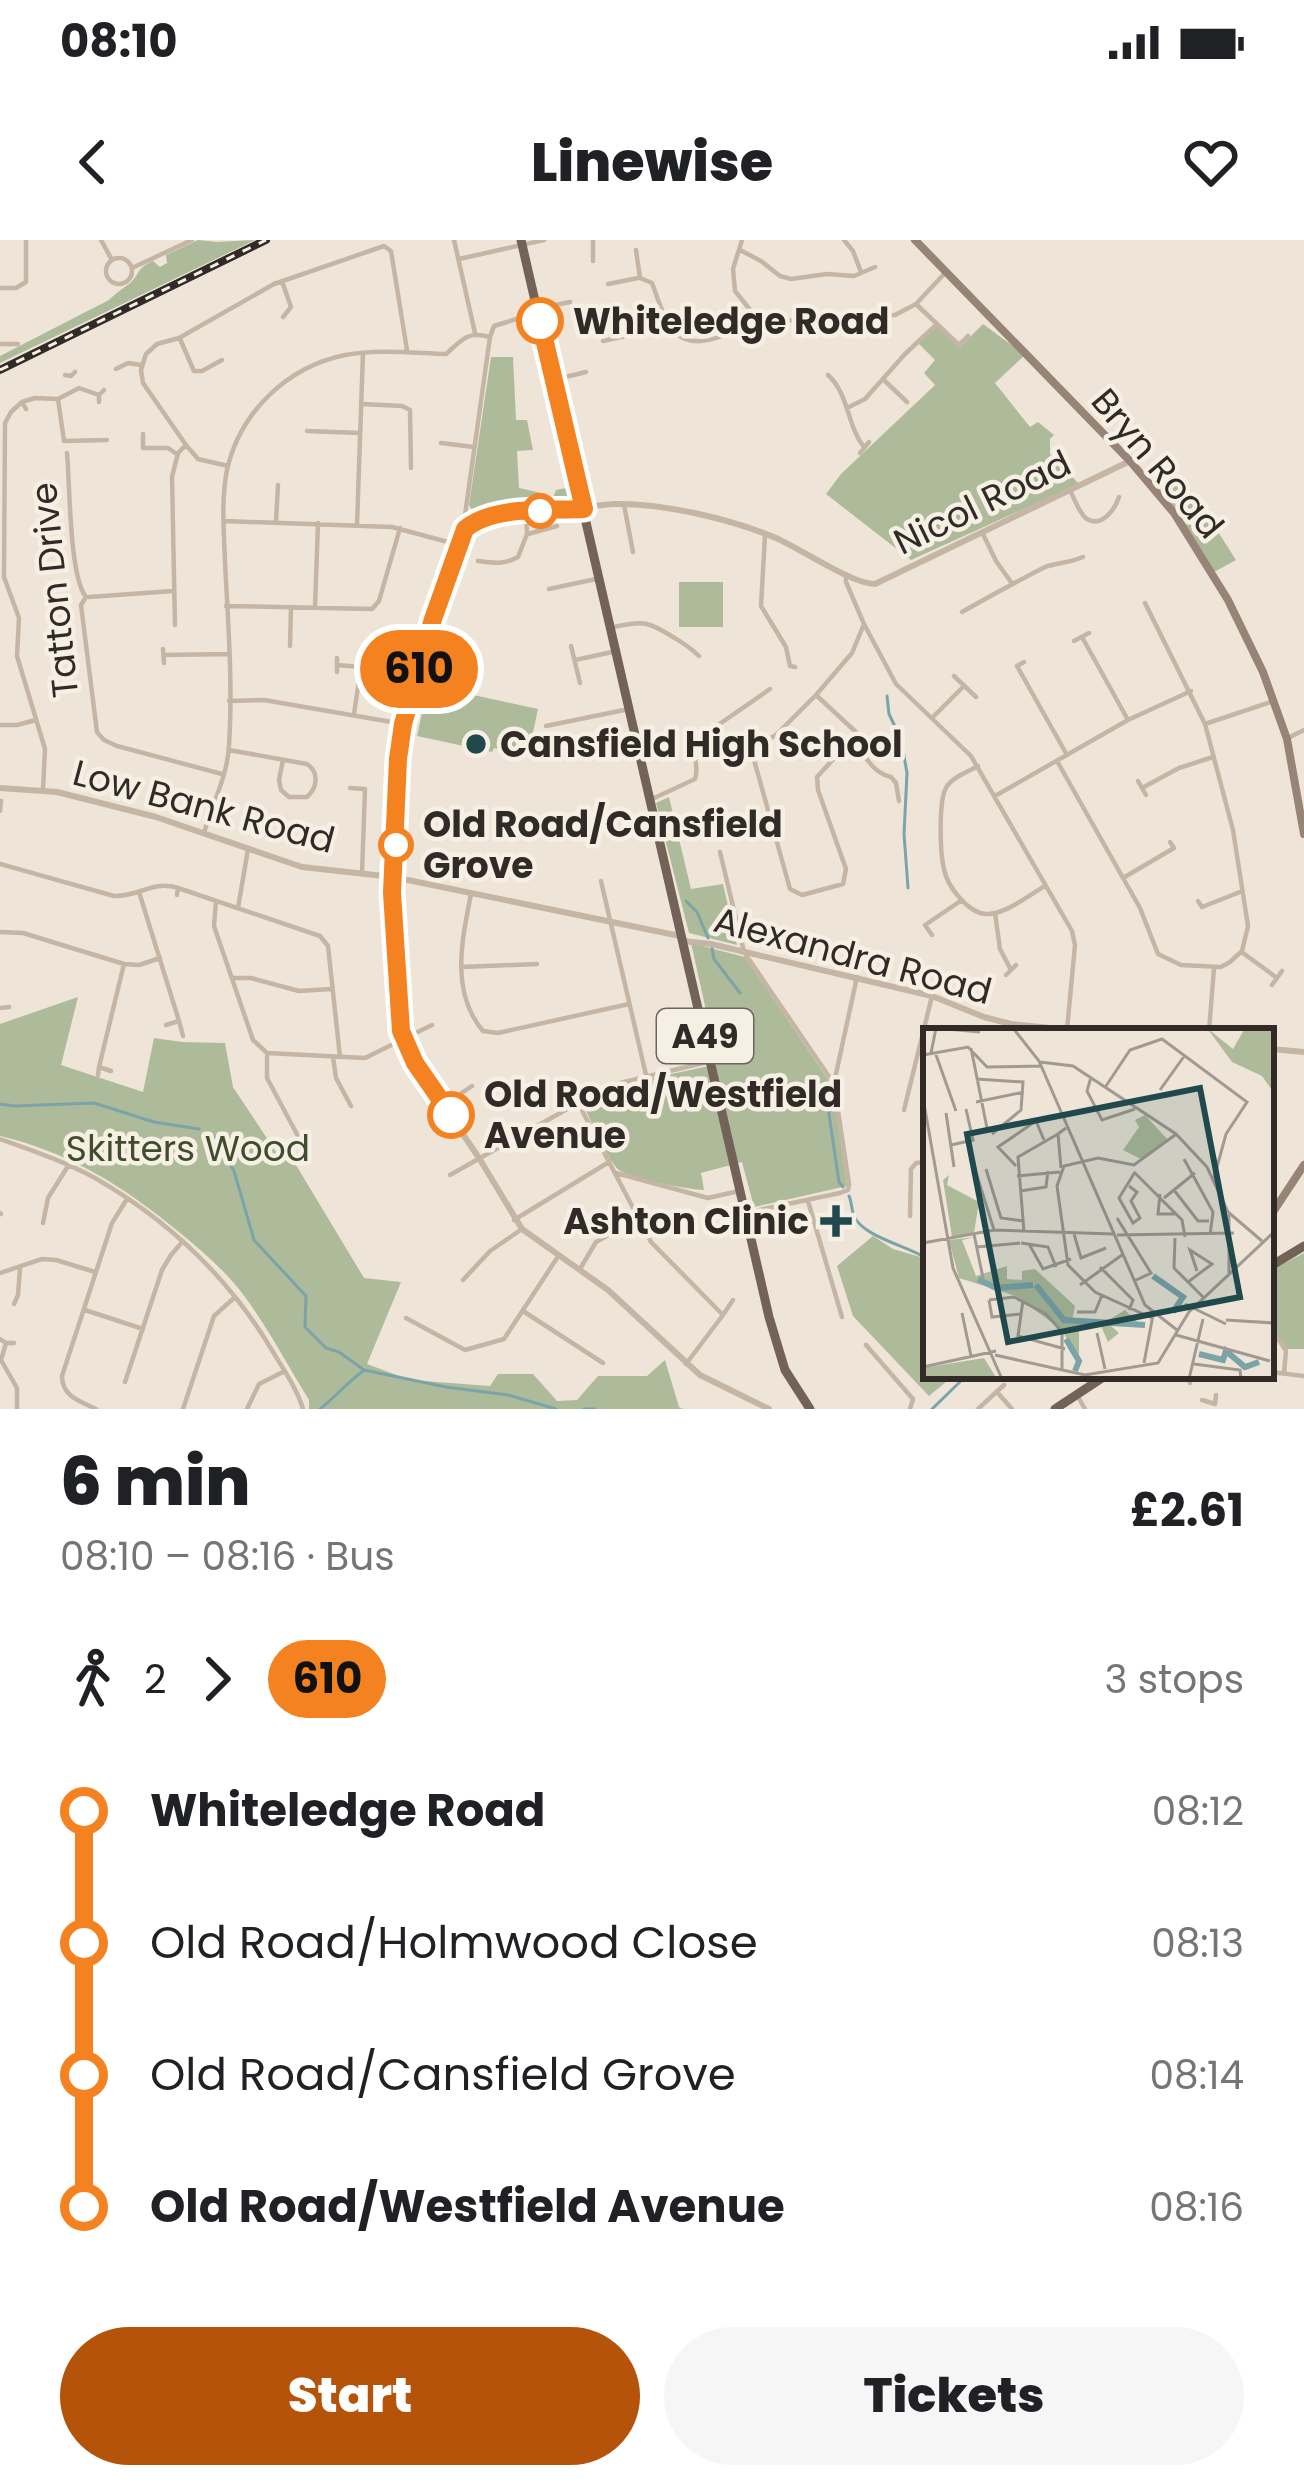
<!DOCTYPE html>
<html lang="en">
<head>
<meta charset="utf-8">
<style>
	body { margin:0; font-family:Poppins,sans-serif; background:#f6f6f6; color:#202124; height:100vh; display:flex; flex-direction:column; font-size:45px; white-space:nowrap }
	* { box-sizing:border-box; margin:0 }
	p { font-size:39px; color:#757577 }
	.icon { flex:none; width:66px; height:66px; fill:none; stroke:currentColor; stroke-width:2; stroke-linecap:round; stroke-linejoin:round }
	.map { position:relative; height:1169px; overflow:hidden }
	.drawer { display:flex; flex-direction:column; background:#fff; flex:1 }
	.drawer>* { flex:none }
	.badge { padding:0 24px; border-radius:39px; font-size:42px; line-height:78px }
	.map>.badge { position:absolute; translate:-50% -50%; box-shadow:0 0 0 6px #fff }
	.legs { display:flex; align-items:center; gap:18px; height:132px; padding:0 60px; font-size:39px }
	.legs p { margin-inline-start:auto }
	.summary { display:flex; align-items:center; justify-content:space-between; height:204px; padding:0 60px }
	h1 { font-size:66px; font-weight:800; line-height:90px }
	.primary-button { display:flex; gap:24px; margin-top:auto; padding:24px 60px }
	.primary-button a { flex:1; height:138px; border-radius:72px; background:#b45309; color:#fff; font-size:48px; font-weight:800; line-height:138px; text-align:center }
	.primary-button a+a { background:#f6f6f6; color:#202124 }
	ul { padding:0 60px; list-style:none }
	li { display:flex; align-items:center; gap:42px; height:132px; font-size:45px }
	li i { display:grid; place-items:center; width:18px; height:100%; margin:0 15px; background:currentColor }
	li i::after { content:''; width:30px; height:30px; margin:-15px; border:9px solid; border-radius:50%; background:#fff }
	li p { margin-inline-start:auto }
	li:first-child i { background:linear-gradient(#0000 50%,currentColor 0) }
	li:last-child i { background:linear-gradient(currentColor 50%,#0000 0) }
	.status { display:flex; justify-content:space-between; align-items:center; height:84px; padding:0 60px; background:#fff; direction:ltr }
	.status svg { height:33px; fill:currentColor }
	header { display:flex; justify-content:space-between; align-items:center; height:156px; padding:0 60px; background:#fff; font-size:54px; font-weight:800 }
	.map>svg:first-child { display:block }
</style>
</head>
<body>
<div class="status"><b>08:10</b><svg viewBox="0 0 49 12"><path d="M0 12V9h3v3zM5 12V6h3v6zM10 12V3h3v9zM15 12V0h3v12zM26 1h20v11H26zM47 4h2v5h-2z"/></svg></div>
<header><svg class="icon" aria-label="back" viewBox="0 0 24 24"><path d="M15 5l-7 7 7 7"/></svg>Linewise<svg class="icon" aria-label="heart" viewBox="0 0 24 24"><path d="M12 20l-8-8c-3-5 5-10 8-4 3-6 11-1 8 4z"/></svg></header>
<div class="map">
<svg width="1304" height="1169" viewBox="0 0 1304 1169">
	<rect width="100%" height="100%" fill="#eee5d8"/>
	<path fill="#aebb9a" d="M198,0L217,2L255,0L0,123V116L109,60C116,53 121,50 129,44C140,35 135,29 153,21L160,27L167,23L166,15Z
		M983,84L1025,115L995,143L1030,187L1038,182L1054,195L1050,199V214L1079,244L911,320L826,254L841,234L935,145L924,133L935,120L918,103L936,86L960,107Z
		M491,117H513L516,180H527L533,210L517,211L519,248L546,254L551,263L556,250L571,247L575,259L573,264L546,265L476,276L469,265Z
		M1175,231L1198,260L1236,320L1214,332L1155,247Z
		M679,342H723V387H679Z
		M428,445L538,469L528,516L494,508L492,512L417,496Z
		M669,557L691,649L723,644L737,705L689,693L656,563Z
		M691,703L745,717L833,847L847,946L754,967L742,922L701,933L704,950C689,950 630,938 619,930C609,923 588,875 582,862L611,847L718,824Z
		M78,757L61,825L143,852L154,798L182,802L225,803L233,847L280,918L290,915L364,1038L401,1042L367,1124L410,1140L490,1146L498,1134H533L557,1161L577,1160L598,1136H647L665,1120L679,1167L683,1169H309V1160C288,1126 269,1090 245,1057C226,1031 203,1012 179,992C123,946 71,913 0,896V784Z
		M873,996L893,1009L924,1018L926,1022V1136H953L929,1156L853,1076L837,1026Z
		M1304,1013V1109H1287L1271,1086V1030Z"/>
	<g fill="none" stroke-linecap="round" stroke-linejoin="round">
		<path stroke="#7aa4a8" stroke-width="3" d="M887,456L889,474L901,499L907,533L904,594L908,648
			M686,661L697,672L708,698
			M712,708L714,719L740,753
			M826,854L839,942L843,947
			M0,864L15,866L94,863L154,882L199,889
			M211,893L234,931L254,1000L306,1056L305,1087L326,1108L339,1112L364,1130L446,1147L508,1155L556,1169
			M849,956C852,962 851,969 854,976C863,997 908,1006 926,1018
			M320,1169C335,1157 347,1143 363,1131
			M584,1169H595
			M932,1169L966,1136"/>
		<path stroke="#c4b5a5" stroke-width="4.5" d="M101,0L112,20
			M454,0L475,93
			M742,0L733,29L735,51L751,71L779,81L895,75L916,64L945,33
			M844,0L853,11L861,32
			M636,10L640,38L652,43C666,81 673,115 722,96C737,90 744,86 751,72
			M740,10L761,21L780,36L791,39L827,34L854,36L875,27
			M106 31a13 13 0 1 1 26 0a13 13 0 1 1-26 0Z
			M459,19L544,0
			M593,21V0
			M132,28L192,0
			M282,41L291,67L283,77
			M608,44L638,38
			M0,48H16L26,42V0
			M916,64L959,105L968,96
			M541,68L570,62
			M180,99L194,131H202L222,120
			M603,101L652,90L667,83
			M0,104H18
			M116,129L128,123L141,125
			M65,135L71,136L75,132
			M828,135C849,154 847,186 864,207
			M557,139L586,132
			M885,141L907,162
			M58,159L64,201L107,200
			M58,159L79,148L99,155
			M22,162L35,158L58,159
			M99,162V155L104,150
			M362,164L402,166L410,170L411,228
			M847,168L865,159L905,114L937,84
			M5,183L4,337L19,378L17,416L45,509L43,550
			M5,183L11,172L22,162L26,169
			M307,191L360,193
			M143,194V208H168L178,215
			M441,203L474,207
			M67,213C70,244 69,336 86,357L81,365L97,492L104,500L117,506L222,534
			M860,213L869,202
			M228,226L198,219L186,205L143,143L141,130L146,114L157,104L179,98L274,44L384,6L391,11L407,110
			M1070,250C1074,258 1080,275 1087,279C1102,288 1115,269 1119,257
			M624,265L633,312
			M224,281L392,287L459,305
			M276,281L278,245
			M357,285L363,113
			M469,285L465,275L490,97L494,86L536,73
			M982,292L996,321L1011,342
			M528,294L557,286
			M765,295L761,366L786,407L790,426L795,427
			M478,321C493,323 504,325 518,317L527,294L526,272
			M846,334V342L864,384L896,444L971,516L1072,691L1075,705L1067,790
			M549,349L596,339
			M89,357L173,351
			M226,366L372,369L379,361L400,288
			M315,367L318,283
			M962,372C990,356 1016,342 1043,328C1054,323 1070,323 1083,317
			M175,385L172,237L178,213L186,205
			M614,387C644,380 649,382 673,397C683,403 690,407 699,416
			M1082,397L1128,480
			M1074,401L1089,393
			M290,406L291,367
			M571,406L580,443
			M163,409L164,423
			M164,415L228,414
			M575,420L617,411
			M1024,422L1017,426L1067,515
			M337,425L361,427L354,474
			M337,432V418
			M954,436L976,457
			M816,455L857,493L817,537L818,550L846,629L843,644L802,655L790,649L751,509L776,495L816,455L852,413L864,384
			M229,461L264,460L403,484
			M934,476L964,446
			M1205,484L1274,461
			M0,485H17L36,480
			M546,486L629,469
			M857,493C859,511 872,533 891,537L896,543L899,561
			M1288,498L1304,490
			M229,510L307,524C319,532 318,547 307,557H289L281,550L279,540L283,520
			M1057,521L1140,668L1158,714L1181,725L1221,727L1230,722L1242,711L1248,686L1233,590L1205,484L1145,363
			M978,526C968,532 954,536 947,546C938,559 940,613 944,629C947,646 968,673 986,674C1005,675 1029,655 1045,646
			M1138,541L1146,555
			M350,548L365,549L362,633
			M1142,548L1179,528L1213,517
			M995,556L1128,480L1191,451
			M650,560L695,539C700,526 691,515 695,501L770,449
			M0,571L1,561
			M204,593C212,565 228,534 229,505C233,445 228,382 225,322C224,292 221,260 227,230C240,172 287,127 345,115C378,109 413,113 446,114C463,99 467,91 490,97
			M720,612L744,712L834,844L849,944L848,950L840,953L745,973
			M0,624L114,656C139,657 152,640 178,648L177,655
			M1123,638L1174,608L1170,602
			M601,641L646,835
			M178,648L320,696L328,706L340,817
			M139,652L179,781
			M471,654C462,700 450,752 483,791L498,793L629,764
			M216,661L214,686L253,800L267,813L365,818L432,785
			M1198,661L1202,667L1240,652
			M238,668L248,609
			M995,673L1000,709L1011,730
			M0,692L23,693L124,724L139,725L160,718
			M932,695L925,685L962,660
			M1243,713L1277,738
			M461,727L537,724
			M1006,735L1016,725
			M232,738H251L299,751L331,749
			M1272,745L1282,731
			M0,768L9,767
			M166,785L179,781L183,796
			M1209,791L1214,728
			M267,816V838L299,898
			M333,817L336,838L351,866
			M99,827L124,724
			M98,835L99,827L111,831
			M834,843L857,737
			M577,861L651,1002L723,1075L686,1124
			M444,865L472,846
			M904,870L932,756
			M0,899C31,910 66,922 95,938C168,980 230,1039 273,1112C284,1130 297,1149 303,1169
			M616,933L708,958L739,951
			M450,935L608,846L711,821
			M808,961L842,1077
			M0,973L1,974
			M910,976L911,929L916,923L926,922
			M514,980L609,922
			M43,983L48,958L68,926
			M580,1029L596,1002L637,979
			M0,1033L42,1019L56,1020L95,1032
			M463,1040L490,1011L522,989
			M14,1064L18,1055L20,1029
			M85,1070L143,1089
			M523,1071L603,1123
			M723,1075L733,1060
			M406,1078L465,1110L504,1099L559,1015
			M1271,1088L1286,1111L1284,1133
			M0,1099L6,1103H14
			M6,1103L1,1120L17,1148V1169
			M866,1105L913,1159L910,1169
			M1271,1132L1304,1136
			M1188,1136L1190,1143
			M125,1142L162,1030L171,1015L183,1001
			M997,1152L1012,1169
			M1077,1155L1085,1169
			M1202,1160L1215,1164L1216,1155
			M96,1169C79,1161 62,1156 62,1136L112,983L127,959
			M183,1169L214,1076L235,1057
			M247,1169L259,1144L283,1132
			M978,1169L1004,1145"/>
		<path stroke="#c4b5a5" stroke-width="6" d="M0,548L57,552L156,577L302,627L393,637L680,696
			M683,701L711,704L932,756L984,777L1011,784L1080,791
			M1271,809L1304,812
			M769,1169L700,1135L608,1050L522,989L479,918L415,823L404,800L397,751L393,664L400,501L433,379L469,285C497,272 528,272 559,270C577,269 596,265 614,264C663,263 731,279 776,298C801,309 852,344 875,344L1130,221"/>
		<path stroke="#988477" stroke-width="8" d="M915,0L1130,221L1174,273L1228,360L1263,432L1287,499L1304,594
			M1271,975L1304,925"/>
		<path stroke="#726258" stroke-width="9" d="M521,0L769,1077L785,1130L810,1169
			M1271,1026L1304,1006
			M1055,1169L1105,1136"/>
		<g stroke="#312a26" stroke-width="8">
			<path id="rail" d="M0,130L266,0"/>
		</g>
		<use href="#rail" stroke="#f6efe3" stroke-width="3" stroke-dasharray="9" stroke-linecap="butt"/>
	</g>
	<g fill="none" stroke-linecap="round" stroke-linejoin="round">
		<g stroke="#fff" stroke-width="27">
			<path id="line-1" d="M451,875L415,823L401,791L392,653L398,519L403,484L433,379L465,289C494,265 548,271 584,269L540,81"/>
		</g>
		<use href="#line-1" stroke="#f58220" stroke-width="18"/>
	</g>
	<g fill="#fff" stroke="#f58220" stroke-width="6">
		<circle cx="540" cy="81" r="21"/>
		<circle cx="540" cy="271" r="15"/>
		<circle cx="396" cy="605" r="15"/>
		<circle cx="451" cy="875" r="21"/>
	</g>
	<g fill="#20494e" stroke="#f6efe3" stroke-width="4.5">
		<circle cx="476" cy="504" r="12"/>
		<path d="M830 963h12v12h12v12h-12v12h-12v-12h-12v-12h12z"/>
	</g>
	<g text-anchor="middle" stroke-width="9" stroke-linejoin="round" paint-order="stroke">
		<rect fill="#f6efe3" stroke="#6c655f" stroke-width="3" x="657" y="769" width="96" height="54" rx="9"/>
		<g font-size="33" font-weight="bold" fill="#312a26">
			<text x="705" y="808">A49</text>
		</g>
		<g font-size="36" font-weight="bold" fill="#312a26" stroke="#f6efe3" text-anchor="start">
			<text x="573" y="94">Whiteledge Road</text>
			<text x="423" y="597">Old Road/Cansfield<tspan x="423" dy="41">Grove</tspan></text>
			<text x="484" y="867">Old Road/Westfield<tspan x="484" dy="41">Avenue</tspan></text>
		</g>
		<g font-size="36" fill="#312a26" stroke="#f6efe3">
			<text transform="translate(1158 223) rotate(50)" y="13">Bryn Road</text>
			<text transform="translate(982 262) rotate(-26)" y="13">Nicol Road</text>
			<text transform="translate(54 350) rotate(-96)" y="13">Tatton Drive</text>
			<text transform="translate(204 566) rotate(15)" y="13">Low Bank Road</text>
			<text transform="translate(853 715) rotate(15)" y="13">Alexandra Road</text>
		</g>
		<g font-size="36" font-weight="bold" fill="#312a26" stroke="#f6efe3" text-anchor="start">
			<text x="500" y="517">Cansfield High School</text>
			<text x="809" y="994" text-anchor="end">Ashton Clinic</text>
		</g>
		<g font-size="36" fill="#3f4d2c" stroke="#f6efe3">
			<text x="188" y="921">Skitters Wood</text>
		</g>
	</g>
	<g transform="translate(923 788)">
		<rect width="351" height="351" fill="#eee5d8"/>
		<path d="M284,0L310,21L322,0L351,1V65L339,48L309,34ZM222,87L245,112L218,131L200,122L216,99L212,92ZM26,147L24,157L56,174L51,205L29,209L20,152ZM52,209L39,212L53,248L84,238V251L99,252V243L112,241L152,278L149,293H184L202,282L220,299L188,298L196,305L185,314L178,298L156,303V333L139,302L93,268L36,250L26,212ZM61,330L74,351H0V340Z" fill="#aebb9a"/>
		<path fill="none" stroke="#7aa4a8" stroke-width="6" d="M230,248L260,269L250,284M55,251L73,260L110,257M113,257L141,292L222,297M143,311L156,333L152,343M276,326L300,332L303,323L322,339L336,334"/>
		<path fill="none" stroke="#a29a91" stroke-width="3" d="M90,0L116,33L222,277L254,302M48,20L65,105M12,24L33,83M8,25L13,0L57,4M0,27L45,19L64,39L118,38M117,34L150,38L253,106L284,139L305,184L339,213M168,49L164,63L179,92L212,81M53,51L100,54L98,82L69,106M183,58L207,22L239,11L324,74L303,106L291,150M237,62L262,27M0,70L30,240L79,351M53,74L101,64M23,85L31,139M28,117L50,112L43,81M261,131L290,184L287,207M51,138L71,202M93,138L75,119L113,93L121,112M138,140L135,106L143,100M63,141L78,190L101,193M211,144L259,192L262,209M94,148L137,144M206,158L214,164L208,173L217,190L210,195L196,170L212,144M251,162L275,193H286M97,163L123,159L125,143M237,166L235,186H252M241,170L272,145M306,186V245M194,190L228,245L211,253M101,204L95,129L135,106M51,206L60,250M151,206L158,230L183,220M194,207L311,205M252,210L251,240L281,270M0,215L71,202L190,206M98,215L125,219L133,239M106,216L120,241L148,231M54,219L97,215M177,239L210,272L206,282M265,254L289,236L267,222L274,243M157,257L199,227M66,272L91,269L123,286L139,304V342M66,272L69,289L97,286M100,272L95,308L142,321M262,276L303,296M154,284H172L179,267M39,285L48,328M229,290L172,264L145,237L134,158L141,138L175,130L211,137L252,107M303,292L351,295M174,305L182,341M253,307L347,333M72,327L162,347L235,335L266,284L351,204M221,335L230,287M271,336L317,342L318,351M0,339L73,323M266,351L280,291"/>
		<path fill="#20494e" fill-opacity="0.15" stroke="#20494e" stroke-width="6" d="M277,60L317,269L85,314L44,106Z"/>
		<rect width="351" height="351" fill="none" stroke="#312a26" stroke-width="6"/>
	</g>
</svg>
<b class="badge" style="left:419px;top:429px;background:#f58220;color:#111">610</b>
</div>
<section class="drawer">
<div class="summary"><div><h1>6 min</h1><p>08:10 – 08:16 · Bus</p></div><b>£2.61</b></div>
<div class="legs"><svg class="icon" aria-label="walk" viewBox="0 0 24 24"><circle cx="13" cy="4" r="2"/><path d="M13 8l-2 6 4 7M11 14l-3 7M7 12l3-4h3l4 4"/></svg>2<svg class="icon" aria-label="forward" viewBox="0 0 24 24"><path d="M9 5l7 7-7 7"/></svg><b class="badge" style="background:#f58220;color:#111">610</b><p>3 stops</p></div>
<ul>
<li><i style="color:#f58220"></i><b>Whiteledge Road</b><p>08:12</p></li>
<li><i style="color:#f58220"></i><span>Old Road/Holmwood Close</span><p>08:13</p></li>
<li><i style="color:#f58220"></i><span>Old Road/Cansfield Grove</span><p>08:14</p></li>
<li><i style="color:#f58220"></i><b>Old Road/Westfield Avenue</b><p>08:16</p></li>
</ul>
<div class="primary-button"><a>Start</a><a>Tickets</a></div>
</section>
</body>
</html>
